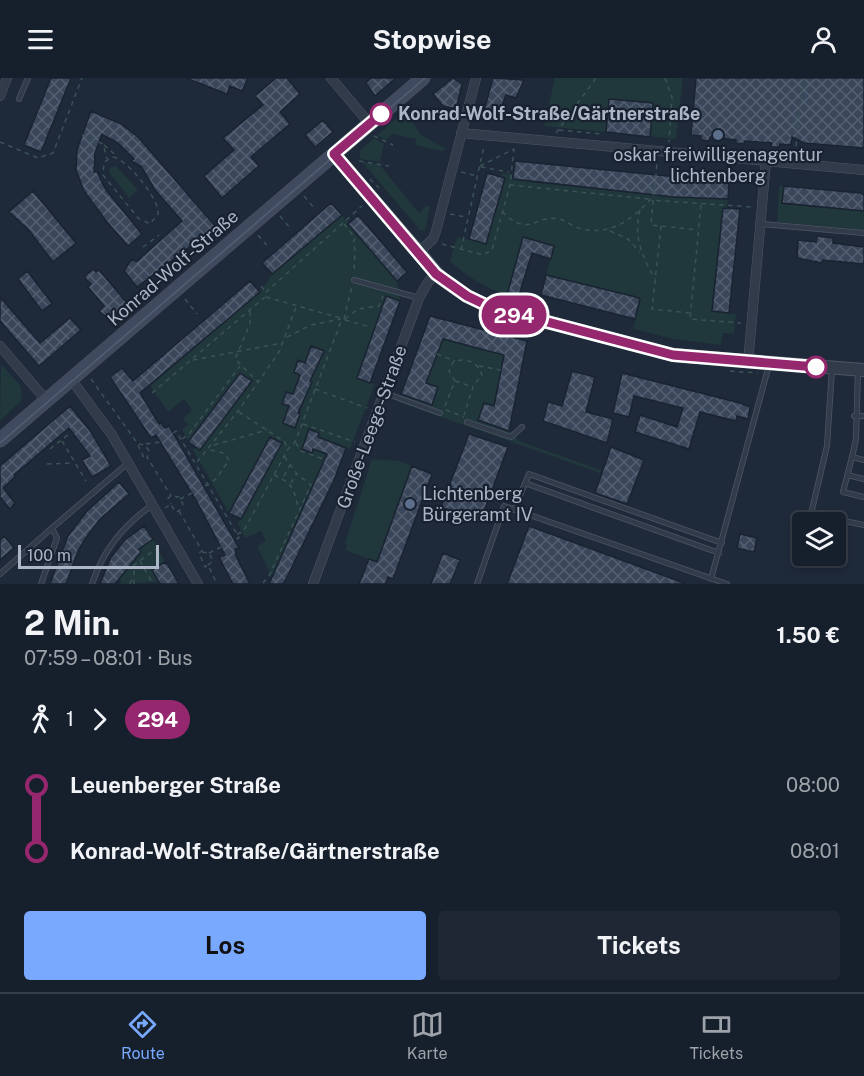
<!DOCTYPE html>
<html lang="de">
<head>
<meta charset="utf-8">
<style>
	body { margin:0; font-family:"Public Sans",sans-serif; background:#1f2734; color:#f1f3f6; height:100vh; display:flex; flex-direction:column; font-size:22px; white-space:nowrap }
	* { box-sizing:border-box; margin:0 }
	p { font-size:20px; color:#9ea2a9 }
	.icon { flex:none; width:33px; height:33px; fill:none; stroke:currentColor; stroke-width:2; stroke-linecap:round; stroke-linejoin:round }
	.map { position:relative; height:506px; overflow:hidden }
	.sheet { display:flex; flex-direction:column; background:#161f2c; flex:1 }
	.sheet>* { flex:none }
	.badge { padding:0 12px; border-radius:20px; font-size:21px; line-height:39px }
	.controls { position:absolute; left:792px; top:434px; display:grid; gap:12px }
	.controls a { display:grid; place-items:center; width:54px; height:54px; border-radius:6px; background:#161f2c; box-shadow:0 3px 9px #0003,0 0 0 2px #353d48; font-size:30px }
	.scale { position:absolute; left:18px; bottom:15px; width:141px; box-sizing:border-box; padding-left:6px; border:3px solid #acb6c7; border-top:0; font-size:16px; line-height:21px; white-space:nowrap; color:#acb6c7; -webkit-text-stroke:4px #18212f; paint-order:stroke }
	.map>.badge { position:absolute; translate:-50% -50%; box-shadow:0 0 0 3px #fff }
	.legs { display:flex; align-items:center; gap:9px; height:66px; padding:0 24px; font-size:20px }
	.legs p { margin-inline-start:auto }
	.head { display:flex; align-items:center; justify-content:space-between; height:102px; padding:0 24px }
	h1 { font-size:33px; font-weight:700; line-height:45px }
	.button { display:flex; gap:12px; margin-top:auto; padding:12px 24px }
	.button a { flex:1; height:69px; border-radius:6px; background:#79a9ff; color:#111; font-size:24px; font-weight:700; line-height:69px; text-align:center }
	.button a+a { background:#1f2734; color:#f1f3f6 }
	ul { padding:0 24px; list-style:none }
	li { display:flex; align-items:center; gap:21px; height:66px; font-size:22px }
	li i { display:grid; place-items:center; width:9px; height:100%; margin:0 8px; background:currentColor }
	li i::after { content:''; width:15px; height:15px; margin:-8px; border:4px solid; border-radius:50%; background:#161f2c }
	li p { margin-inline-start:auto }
	li:first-child i { background:linear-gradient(#0000 50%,currentColor 0) }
	li:last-child i { background:linear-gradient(currentColor 50%,#0000 0) }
	header { display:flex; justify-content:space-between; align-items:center; height:78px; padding:0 24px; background:#161f2c; font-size:27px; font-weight:700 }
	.tab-bar { display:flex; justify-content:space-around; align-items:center; height:84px; border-top:2px solid #353d48; background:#161f2c; font-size:16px; color:#9ea2a9 }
	.tab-bar a { display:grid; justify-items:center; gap:3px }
	.tab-bar .selected { color:#79a9ff }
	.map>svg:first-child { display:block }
</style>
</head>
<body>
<header><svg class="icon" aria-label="menu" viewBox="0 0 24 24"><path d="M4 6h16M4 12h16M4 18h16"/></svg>Stopwise<svg class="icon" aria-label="person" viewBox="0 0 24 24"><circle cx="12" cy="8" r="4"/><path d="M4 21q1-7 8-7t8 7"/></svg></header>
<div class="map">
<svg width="864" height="506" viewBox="0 0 864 506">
	<defs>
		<pattern id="building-cross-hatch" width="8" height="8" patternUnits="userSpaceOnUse" patternTransform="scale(1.5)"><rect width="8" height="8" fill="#3a475b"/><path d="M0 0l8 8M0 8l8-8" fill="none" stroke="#545f71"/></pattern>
	</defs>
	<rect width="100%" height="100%" fill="#1e293a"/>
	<path fill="#20373b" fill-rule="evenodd" d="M555,0H683L676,61L544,48Z
		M405,33L420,56L446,71L442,73L415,67L416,61L392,56L386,62L377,57Z
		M374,60L384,66L380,84L360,81V72Z
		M362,84L379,86L419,135L426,128L430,129L425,153L420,152Z
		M116,88L138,112L129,120L109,94V90Z
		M502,95L514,96L530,104L675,119L728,121L727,130H723L712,233L736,236L734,256L723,255L721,267L674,261L633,251L640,221L546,197L554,168L523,159L507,218C486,209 466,199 450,183L457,159L486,165L505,100L501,99Z
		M779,108H784L782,126L864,133V152L777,144Z
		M342,137L397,203L400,223L386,218L357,299L375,306L350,371L318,359L319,355L309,352L302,371L311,375L313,371L329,377L272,499L257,468L266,463L261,453L245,460L237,444L242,441L282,365L270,359L229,435L193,372L196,369L200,372L252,303L240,295L188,363L182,351L188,347L183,340L192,332L184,321L168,334L150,308L260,214L272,196ZM311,268L323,273L319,286L316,285L295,350L283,345L289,328L282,325L286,314L293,316L300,297L294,294L298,282L305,285Z
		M443,259L449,263L498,275L504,274L494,328L484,325L478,342L509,353L519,363L601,392L600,395L398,324L401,316L432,326L438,309L426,305Z
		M1,286L21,308L22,322L0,343Z
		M372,381L399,383L412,388L377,484L345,472L347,466L345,465Z
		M153,461L165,484L151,490L159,504L120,506L121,503L118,501L141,474L139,471Z"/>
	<path fill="url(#building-cross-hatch)" stroke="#1a2331" stroke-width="1.5" d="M51,0H71L41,74L24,67Z
		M186,0H248L242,13L230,8L227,16Z
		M276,0H287L300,16L280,34L290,46L251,79L259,88L222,120L204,98L234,72L223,60L263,27L255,18Z
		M371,0H396L375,18L366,5Z
		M453,0L462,6L456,31L443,28L433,16Z
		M493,0L524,2L516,20L506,17L498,38L484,33Z
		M696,0H864V70L804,65L792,59L791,67L780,66L779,69H771L772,65L745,63L744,66L736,65V62L710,59L709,63L701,62V58L691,57Z
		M609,21L653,25L650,59L606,54Z
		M91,33L121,46L138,59L216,149L137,209L124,193L129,185L133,181L136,184L182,143L155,112L141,88L131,83L134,81L118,65L102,56L95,75L94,94H97L106,112L142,156L128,168L107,144L84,113L76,92L77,72Z
		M323,42L333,54L315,69L305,57Z
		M515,83L729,104L728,121L674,119L513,101Z
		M487,95L505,100L486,166L469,161Z
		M784,108L860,115L864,117V133L782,125Z
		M33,113L76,165L53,184L28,151L9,134Z
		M331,125L342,137L272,196L262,185Z
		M723,130L740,131L729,235L712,233Z
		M358,137L407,194L397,203L348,146Z
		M817,158L833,160V165L864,169V186L823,182L822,185L797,180L798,162L816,164Z
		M523,159L554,168L551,181L532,175L518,220L507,217Z
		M93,191L96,194L99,192L127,225L110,242L99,233L104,228L88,209L91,206L84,199Z
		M27,193L52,225L42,233L18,201Z
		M546,197L636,219L640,221L635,241L541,217Z
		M250,203L260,214L140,315L159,346L161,345L165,350L169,348L173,355L239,470L235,471L236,478L250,506H233L219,479L225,477L196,422L156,357L151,360L110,299L122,290L133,303Z
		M386,218L400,223L370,305L357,300Z
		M0,219L40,265L70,240L81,252L39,288L0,243Z
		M430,238L527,263L509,353L478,342L484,325L494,328L504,277L443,261L426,305L438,309L432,327L401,316Z
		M311,268L324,273L310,303L312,304L298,335L300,336L295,350L283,345L289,328L282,326L286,314L293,316L300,297L294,294L298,282L305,285Z
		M572,293L595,299L586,334L613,341L607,365L543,343L548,324L562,328Z
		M240,295L252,303L200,372L188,364Z
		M622,295L740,325L750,329L748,341L737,338L736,343L700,334L689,371L635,354L640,337L677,349L683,330L634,318L629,339L613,335Z
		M70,328L91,354L111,388L92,399L82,382L90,378L69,350L14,397L15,399L3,410L15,425L10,431L0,419V388Z
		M309,351L319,355L318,359L346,370L334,402L287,499L283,506H269L327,376L313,371L312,375L302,371Z
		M469,356L508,369L480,444L441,429Z
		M270,359L282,365L241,441L229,435Z
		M611,369L644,382L627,426L595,415Z
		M412,388L432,396L393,501L388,499L385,506H359L369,481L377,484Z
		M119,404L129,416L100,441L85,461L78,473L66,506H50L68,458L87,433Z
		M144,448L153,461L139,471L141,474L115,506H100L111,479L125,462Z
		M529,448L684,505V506H507Z
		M740,456L757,460L754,474L737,470Z
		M4,458L14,470L0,482V462Z
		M443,475L460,482L450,506H431Z
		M165,484L168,487L179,506H160L152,492Z"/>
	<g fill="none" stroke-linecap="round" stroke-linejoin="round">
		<g stroke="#4d5665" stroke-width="6">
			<path id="service" d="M19,21L28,0
				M761,146L864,155
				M354,202L419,220
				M832,291L827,368L811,436L864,447
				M858,292L856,361L852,379L864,382
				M385,315L440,335
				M854,338H864
				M467,344L511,359L522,349
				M852,379L843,414L864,419
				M847,397L864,401
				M525,405L719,475
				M514,432L529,396L722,465
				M0,496L52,450
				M711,501L769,287
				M41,506L57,460L52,450L128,385
				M92,506C103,472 123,448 152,427
				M477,506L504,428L727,506"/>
		</g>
		<g stroke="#4d5665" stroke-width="10">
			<path id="minor" d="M331,0L370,46
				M0,18L7,0
				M461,55L864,92
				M418,175L433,161L436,153L476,0
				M0,268L46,322
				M748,285L766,83
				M71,301L112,357L198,506
				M313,506L419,220L428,204L436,196"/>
		</g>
		<g stroke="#4d5665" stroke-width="14">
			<path id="tertiary" d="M334,76L441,200L467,218L490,229L673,277L864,292"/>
		</g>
		<g stroke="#4d5665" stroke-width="15">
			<path id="secondary" d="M0,362L423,0"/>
		</g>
		<path stroke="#3b5356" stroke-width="1.5" stroke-dasharray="4.5 4.5" stroke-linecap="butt" d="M665,0L672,19L669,64
			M559,52L602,56
			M556,55L596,0
			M82,57L103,66L107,81
			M374,58L393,67
			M0,64L38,80L53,75L82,0
			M104,67L118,79
			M795,77L803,0
			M113,79C126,80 161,123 158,136L150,146L138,140L103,97L104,84Z
			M359,83L389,88
			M480,88L514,71
			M481,89L509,94
			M461,94L477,98
			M370,101L379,110
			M510,107L649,121
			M655,109L657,84
			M654,113L651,147L698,152
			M304,118L315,131
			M701,127L690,241L741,245
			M640,132C633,159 642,178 655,201
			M502,134C532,161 533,136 559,141C565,142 570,147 576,149C607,160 629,144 650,122L752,129
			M450,136L466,139
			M280,138L291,151
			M344,146L355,160L353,165L355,172L354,195
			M661,148L652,231L691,235
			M610,153L628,161L640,174
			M258,157L269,170
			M442,166L483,177L492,172L510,107L514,71
			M143,169L159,157
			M461,172L484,68
			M261,208L265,213
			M266,219L344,241L352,208
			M185,221L197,236
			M250,233V246L235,281L258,304
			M345,241L358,231L379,228L383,218
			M345,242L370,249
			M287,259L311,247L341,241
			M437,276L455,283
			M193,282L282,265
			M479,288L501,292
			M730,293L758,295
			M91,301L138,366L145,367L149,373L147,379L171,418
			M455,303L449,293L453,284C466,279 478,284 482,297L473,308
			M315,311L367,330
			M152,315L265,219L266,214L362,128
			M445,328L455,303L473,309L464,337
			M446,332L464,339
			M239,334L285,364L287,370
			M303,346L355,364
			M173,355L176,353L237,456L239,460L234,462
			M182,361L189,356L240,288
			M62,363L86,403
			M296,365L301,373L323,381
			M146,366L160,364
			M138,367L144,380L147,379
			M214,367L267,352
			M50,371L69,356
			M197,384L238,333L279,274L296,229
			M47,386L73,385
			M274,397C295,407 292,409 299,431
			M284,398L290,387
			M291,405L296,396
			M205,408L216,401L229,382L224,375L210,372
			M180,421L192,415
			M165,430L171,426L175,434L179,433L183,426L179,419L171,418L168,420L171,426
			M179,433L202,473L199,475L205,489L208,487L217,506
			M237,456L243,454L288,371L295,364L342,241
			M202,474L209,475L213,483L208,487
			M209,475L221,469
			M140,483L153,506
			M263,505L269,498L311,407L297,396L284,378
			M130,506L133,499
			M134,506V487L163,466"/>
		<use href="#service" stroke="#323b4a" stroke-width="4.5"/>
		<use href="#minor" stroke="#323b4a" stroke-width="9"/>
		<use href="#tertiary" stroke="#323b4a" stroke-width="12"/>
		<use href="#secondary" stroke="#404a5e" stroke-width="14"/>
		<path stroke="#535f72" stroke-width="1.5" d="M0,365L425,0"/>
	</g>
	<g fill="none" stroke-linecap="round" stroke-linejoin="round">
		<g stroke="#fff" stroke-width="14">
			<path id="line-1" d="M381,36L334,76L436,196L467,218L490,229L673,277L816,289"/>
		</g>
		<use href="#line-1" stroke="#95276e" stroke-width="9"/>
	</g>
	<g fill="#fff" stroke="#95276e" stroke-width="3">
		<circle cx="381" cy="36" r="10"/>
		<circle cx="816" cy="289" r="10"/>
	</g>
	<g fill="#5c6f8a" stroke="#18212f" stroke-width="2">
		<circle cx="718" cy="57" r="6"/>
		<circle cx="410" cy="426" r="6"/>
	</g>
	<g text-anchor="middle" stroke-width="4.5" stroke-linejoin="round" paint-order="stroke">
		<g font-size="18" font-weight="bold" fill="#acb6c7" stroke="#18212f" text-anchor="start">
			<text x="398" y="42">Konrad-Wolf-Straße/Gärtnerstraße</text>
		</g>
		<g font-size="18" fill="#acb6c7" stroke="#18212f">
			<text x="718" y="83">oskar freiwilligenagentur<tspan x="718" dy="21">lichtenberg</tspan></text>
			<text x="422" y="422" text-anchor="start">Lichtenberg<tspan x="422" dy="21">Bürgeramt IV</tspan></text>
		</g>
		<g font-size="18" fill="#acb6c7" stroke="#18212f">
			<text transform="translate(173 190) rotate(-41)" y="6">Konrad-Wolf-Straße</text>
			<text transform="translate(372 349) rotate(-70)" y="6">Große-Leege-Straße</text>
		</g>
	</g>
</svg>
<div class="controls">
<a><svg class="icon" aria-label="layers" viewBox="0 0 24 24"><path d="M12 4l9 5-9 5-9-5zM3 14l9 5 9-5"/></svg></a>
</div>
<div class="scale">100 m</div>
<b class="badge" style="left:514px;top:237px;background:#95276e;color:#fff">294</b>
</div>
<section class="sheet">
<div class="head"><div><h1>2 Min.</h1><p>07:59 – 08:01 · Bus</p></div><b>1.50 €</b></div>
<div class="legs"><svg class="icon" aria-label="walk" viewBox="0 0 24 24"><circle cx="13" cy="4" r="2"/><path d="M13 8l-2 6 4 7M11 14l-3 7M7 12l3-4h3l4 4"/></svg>1<svg class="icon" aria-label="forward" viewBox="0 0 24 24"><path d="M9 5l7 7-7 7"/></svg><b class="badge" style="background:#95276e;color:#fff">294</b></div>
<ul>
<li><i style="color:#95276e"></i><b>Leuenberger Straße</b><p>08:00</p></li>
<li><i style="color:#95276e"></i><b>Konrad-Wolf-Straße/Gärtnerstraße</b><p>08:01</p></li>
</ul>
<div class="button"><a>Los</a><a>Tickets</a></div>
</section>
<nav class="tab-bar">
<a class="selected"><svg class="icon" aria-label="directions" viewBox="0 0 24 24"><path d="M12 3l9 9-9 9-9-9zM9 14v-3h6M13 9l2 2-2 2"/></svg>Route</a>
<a><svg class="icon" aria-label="map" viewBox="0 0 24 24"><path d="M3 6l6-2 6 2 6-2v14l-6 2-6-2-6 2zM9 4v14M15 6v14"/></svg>Karte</a>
<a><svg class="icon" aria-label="tickets" viewBox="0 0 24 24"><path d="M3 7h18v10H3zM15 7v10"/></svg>Tickets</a>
</nav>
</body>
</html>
